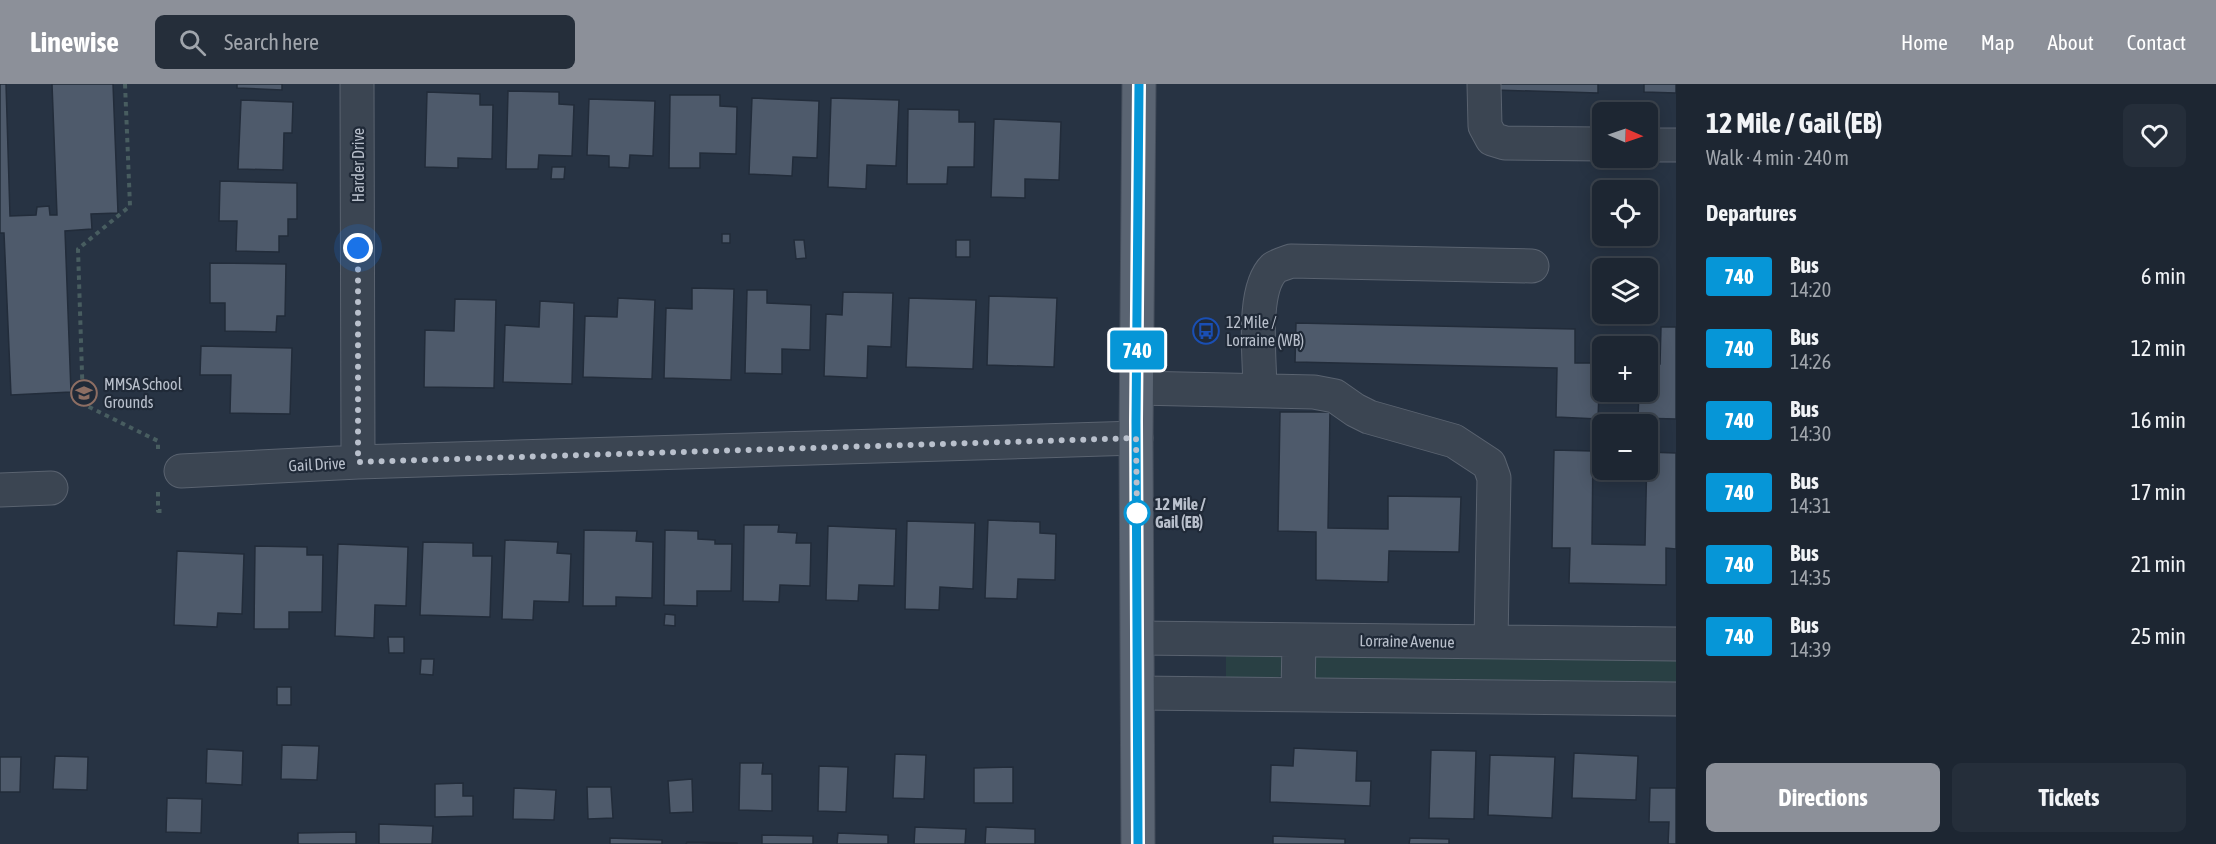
<!DOCTYPE html>
<html lang="en">
<head>
<meta charset="utf-8">
<style>
	body { margin:0; font-family:"Asap Condensed",sans-serif; background:#252e3a; color:#f1f3f6; height:100vh; display:flex; flex-direction:column; font-size:22px; white-space:nowrap }
	* { box-sizing:border-box; margin:0 }
	p { font-size:20px; color:#a0a5ac }
	.icon { flex:none; width:33px; height:33px; fill:none; stroke:currentColor; stroke-width:2; stroke-linecap:round; stroke-linejoin:round }
	.map { position:relative; flex:1; overflow:hidden }
	.drawer { display:flex; flex-direction:column; background:#1d2632; width:540px }
	.drawer>* { flex:none }
	.badge { padding:0 12px; border-radius:4px; font-size:21px; line-height:39px }
	.needle { width:39px; rotate:92deg }
	.buttons { position:absolute; left:1592px; top:18px; display:grid; gap:12px }
	.buttons a { display:grid; place-items:center; width:66px; height:66px; border-radius:9px; background:#1d2632; box-shadow:0 3px 15px #0003,0 0 0 2px #3b434d; font-size:30px }
	.you { position:absolute; width:30px; height:30px; margin:-15px; border:4px solid #fff; border-radius:50%; background:#1a73e8; box-shadow:0 0 0 9px #1a73e833 }
	.map>.badge { position:absolute; translate:-50% -50%; box-shadow:0 0 0 3px #fff }
	h2 { padding:0 30px; font-size:22px; line-height:54px }
	.round { display:grid; place-items:center; flex:none; width:63px; height:63px; border-radius:9px; background:#252e3a }
	.summary { display:flex; align-items:center; justify-content:space-between; height:102px; padding:0 30px }
	h1 { font-size:28px; font-weight:700; line-height:45px }
	.button { display:flex; gap:12px; margin-top:auto; padding:12px 30px }
	.button a { flex:1; height:69px; border-radius:9px; background:#8c9099; color:#fff; font-size:24px; font-weight:700; line-height:69px; text-align:center }
	.button a+a { background:#252e3a; color:#f1f3f6 }
	ul { padding:0; list-style:none }
	li { display:flex; align-items:center; gap:18px; height:72px; padding:0 30px }
	li div { flex:1 }
	li b { display:block; font-size:22px }
	li em { font-style:normal }
	li .badge { min-width:66px; font-weight:700; text-align:center }
	header { display:flex; align-items:center; gap:36px; box-sizing:border-box; height:84px; padding:0 30px; background:#8c9099; color:#fff }
	header strong { font-size:28px }
	nav { display:flex; gap:33px; margin-inline-start:auto; font-size:21px }
	.search { width:420px; height:54px; background:#252e3a; display:flex; align-items:center; gap:15px; box-sizing:border-box; padding:0 21px; border-radius:9px; color:#a0a5ac; font-size:22px }
	main { display:flex; flex:1; min-height:0 }
	.map>svg:first-child { display:block }
</style>
</head>
<body>
<header>
<strong>Linewise</strong>
<div class="search"><svg class="icon" aria-label="search" viewBox="0 0 24 24"><circle cx="10" cy="10" r="6"/><path d="M15 15l6 6"/></svg>Search here</div>
<nav><a>Home</a><a>Map</a><a>About</a><a>Contact</a></nav>
</header>
<main>
<div class="map">
<svg width="1676" height="760" viewBox="0 0 1676 760">
	<rect width="100%" height="100%" fill="#273343"/>
	<path fill="#294044" d="M1226,569L1278,571L1284,574L1283,591L1276,594H1226Z
		M1317,571L1676,575V599L1318,595L1312,592V574Z"/>
	<path fill="#4e5a6b" stroke="#222c3a" stroke-width="1.5" d="M0,0H6L10,132L36,131L37,123L49,122L50,131H57L52,0H113L118,129L91,130L92,145L65,147L71,308L11,311L4,149H0Z
		M237,0H282V6L237,4Z
		M1494,0H1598V9L1494,6Z
		M1644,0H1676V9L1644,8Z
		M508,7L559,8V20L574,21L572,72L539,71L538,85H506Z
		M427,8L480,10V21H493L492,75L458,74V84L425,83Z
		M670,11H720V22L737,23L736,70L700,69V84H669Z
		M752,14L819,17L817,74L793,73L792,92L749,90Z
		M831,14L899,16L896,82L867,81L866,105L828,103Z
		M589,15L655,17L653,72L630,71L629,84L609,83V72L587,71Z
		M241,16L293,18L292,49H284L283,86L238,85Z
		M908,25L959,26V38H975L974,83H948L947,100H907Z
		M994,35L1061,38L1059,96L1025,95V114L991,113Z
		M552,83H565L564,95H551Z
		M220,97L297,99V135H288V152H279V168L236,167L237,137H219Z
		M722,150H730V159H722Z
		M794,156H804L806,174L796,175Z
		M956,156H970V173H956Z
		M210,179L286,180L285,232H277L276,248L225,247V219H210Z
		M692,204L734,205L731,296L664,294L666,224L692,225Z
		M747,206H767V219L811,221L810,266L782,265V290L745,289Z
		M843,208L893,209L891,263L868,262L867,294L824,292L826,230L842,231Z
		M989,212L1057,214L1054,283L987,281Z
		M618,214L655,216L652,295L583,293L585,232L617,233Z
		M909,214L976,216L973,285L906,283Z
		M455,215L496,216L494,304L424,303L425,246L454,247Z
		M540,217L574,219L572,300L503,298L505,241L539,243Z
		M1296,239L1575,245V279H1600L1598,335L1556,333L1557,284L1295,278Z
		M1661,243H1676V335L1638,334L1639,308H1647V280H1660Z
		M201,262L292,264L290,330L230,329L231,291H200Z
		M1280,328H1330L1328,444L1388,445V412L1461,413L1459,468L1389,467L1388,498L1316,496V448L1278,447Z
		M1554,366L1593,367L1592,460L1645,461L1647,368L1676,369V465L1666,464V501L1569,499L1570,464H1552Z
		M988,436L1040,438V449L1056,450L1055,496L1018,495L1017,515L985,514Z
		M907,437L975,439L973,505L940,503L939,526L905,525Z
		M744,441H779L778,448L797,449L796,459H811L810,502L780,501L779,518L743,517Z
		M828,442L896,445L894,502L859,501L858,517L826,516Z
		M584,446L637,447L636,457L653,458L652,514L616,513V522H583Z
		M665,446L698,447V455L715,456V460H732L731,507H697V522L664,521Z
		M505,456L558,458L557,469L571,470L569,518L534,517L533,536L502,535Z
		M423,458L473,459V472H492L490,533L420,531Z
		M338,460L408,463L406,522L375,521L374,554L335,552Z
		M255,462L307,463V471H323L322,528H289V545H254Z
		M177,467L244,470L242,530L218,529L217,543L174,541Z
		M665,530L675,531V542L664,541Z
		M388,553H404V569H389Z
		M421,575H434L433,591L420,590Z
		M277,603H291V621H277Z
		M282,661L319,662L317,696L281,695Z
		M1294,664L1357,667L1356,697H1371L1370,722L1270,718L1271,681L1293,682Z
		M207,665L243,667L242,701L206,699Z
		M1431,666L1476,667L1474,735L1429,734Z
		M1574,669L1638,672L1636,716L1572,714Z
		M895,670L926,671L924,715L893,714Z
		M1490,671L1555,673L1552,734L1488,731Z
		M55,672L88,673L87,706L53,705Z
		M0,673H21L20,708H0Z
		M740,679H763L762,690H772V727L739,726Z
		M819,682L848,683L846,728L818,727Z
		M1013,683V719H974V684Z
		M692,695L693,728L670,729L668,697Z
		M463,699V712H473V732L435,733V700Z
		M587,703H611L613,734L588,735Z
		M514,704L556,706L554,736L513,735Z
		M1650,704H1676V760H1668L1669,738H1649Z
		M167,714L202,715L201,749L166,748Z
		M379,740L433,742L432,760H379Z
		M915,743L966,745L965,760H914Z
		M986,743L1035,745V760H985Z
		M356,748V760H298V749Z
		M838,749L888,751V760H837Z
		M762,751L813,752V760H762Z
		M1273,752L1345,755V760H1273Z
		M610,754L662,756V760H610Z
		M1410,754L1449,755V760H1409Z
		M687,758L737,759V760H686Z"/>
	<g fill="none" stroke-linecap="round" stroke-linejoin="round">
		<g stroke="#5a6370" stroke-width="35">
			<path id="minor" d="M357,0L358,378
				M1484,0L1485,42L1492,55L1505,59L1602,60
				M1647,61H1676
				M1137,304L1314,308L1335,312L1355,326L1369,333L1454,357L1489,380L1494,394L1491,558
				M1260,306C1260,276 1251,206 1274,184C1278,181 1286,179 1291,177L1532,182
				M181,387L358,378L1136,354
				M0,406L51,404
				M1138,554L1676,560
				M1139,609L1676,615
				M1298,610L1299,556"/>
		</g>
		<g stroke="#454e5c" stroke-width="35">
			<path id="major" d="M1138,760L1136,354L1139,0"/>
		</g>
		<path stroke="#485d60" stroke-width="4" stroke-dasharray="4.5 4.5" stroke-linecap="butt" d="M125,0L130,122L78,165L83,320L158,357V365
			M158,408V427H166"/>
		<use href="#minor" stroke="#3b4552" stroke-width="33"/>
		<use href="#major" stroke="#5a6472" stroke-width="33"/>
	</g>
	<g fill="none" stroke-linecap="round" stroke-linejoin="round">
		<g stroke="#fff" stroke-width="14">
			<path id="line" d="M1138,760L1136,337L1139,0"/>
		</g>
		<use href="#line" stroke="#0696d7" stroke-width="9"/>
		<path stroke="#b9c0cc" stroke-width="6" stroke-dasharray="0 10.8" d="M358,164V378L1136,354L1137,429"/>
	</g>
	<defs>
		<g id="bus-ring" transform="scale(1.35)"><circle r="9.5" fill="#202a38" stroke="#1a4fb4" stroke-width="1.5"/><path d="M-5-6H5V4H4V6H2V4H-2V6H-4V4H-5ZM-3.5-4V0h7V-4ZM-3.5 1.2v1.5H-2V1.2ZM2 1.2v1.5H3.5V1.2Z" fill="#1a4fb4"/></g>
		<g id="school-ring" transform="scale(1.35)"><circle r="9.5" fill="#202a38" stroke="#8d6e63" stroke-width="1.5"/><path d="M0-5L7-2L0 1L-7-2ZM-4 1L0 2.5L4 1V4Q0 6-4 4Z" fill="#8d6e63"/></g>
	</defs>
	<g fill-rule="evenodd">
		<use href="#bus-ring" x="1206" y="247"/>
		<use href="#school-ring" x="84" y="309"/>
	</g>
	<circle fill="#fff" stroke="#0696d7" stroke-width="3" cx="1137" cy="429" r="12"/>
	<g text-anchor="middle" stroke-width="4.5" stroke-linejoin="round" paint-order="stroke">
		<g font-size="16" fill="#b9c0cc" stroke="#202a38">
			<text transform="translate(358 81) rotate(-90)" y="6">Harder Drive</text>
			<text transform="translate(317 380) rotate(-3)" y="6">Gail Drive</text>
			<text transform="translate(1407 557) rotate(1)" y="6">Lorraine Avenue</text>
		</g>
		<g font-size="16" fill="#b9c0cc" stroke="#202a38" text-anchor="start">
			<text x="1226" y="244">12 Mile /<tspan x="1226" dy="18">Lorraine (WB)</tspan></text>
			<text x="104" y="306">MMSA School<tspan x="104" dy="18">Grounds</tspan></text>
		</g>
		<g font-size="16" font-weight="bold" fill="#b9c0cc" stroke="#202a38" text-anchor="start">
			<text x="1155" y="426">12 Mile /<tspan x="1155" dy="18">Gail (EB)</tspan></text>
		</g>
	</g>
</svg>
<div class="buttons">
<a><svg class="needle" viewBox="-14 -14 28 28"><path d="M0-13l5 13h-10z" fill="#e53935"/><path d="M0 13l5-13h-10z" fill="#a0a5ac"/></svg></a>
<a><svg class="icon" aria-label="locate" viewBox="0 0 24 24"><circle cx="12" cy="12" r="6"/><path d="M12 2v4M12 18v4M2 12h4M18 12h4"/></svg></a>
<a><svg class="icon" aria-label="layers" viewBox="0 0 24 24"><path d="M12 4l9 5-9 5-9-5zM3 14l9 5 9-5"/></svg></a>
<a>+</a>
<a>−</a>
</div>
<div class="you" style="left:358px;top:164px"></div>
<b class="badge" style="left:1137px;top:266px;background:#0696d7;color:#fff">740</b>
</div>
<section class="drawer">
<div class="summary"><div><h1>12 Mile / Gail (EB)</h1><p>Walk · 4 min · 240 m</p></div><a class="round"><svg class="icon" aria-label="heart" viewBox="0 0 24 24"><path d="M12 20l-8-8c-3-5 5-10 8-4 3-6 11-1 8 4z"/></svg></a></div>
<h2>Departures</h2>
<ul>
<li><span class="badge" style="background:#0696d7;color:#fff">740</span><div><b>Bus</b><p>14:20</p></div><em>6 min</em></li>
<li><span class="badge" style="background:#0696d7;color:#fff">740</span><div><b>Bus</b><p>14:26</p></div><em>12 min</em></li>
<li><span class="badge" style="background:#0696d7;color:#fff">740</span><div><b>Bus</b><p>14:30</p></div><em>16 min</em></li>
<li><span class="badge" style="background:#0696d7;color:#fff">740</span><div><b>Bus</b><p>14:31</p></div><em>17 min</em></li>
<li><span class="badge" style="background:#0696d7;color:#fff">740</span><div><b>Bus</b><p>14:35</p></div><em>21 min</em></li>
<li><span class="badge" style="background:#0696d7;color:#fff">740</span><div><b>Bus</b><p>14:39</p></div><em>25 min</em></li>
</ul>
<div class="button"><a>Directions</a><a>Tickets</a></div>
</section>
</main>
</body>
</html>
